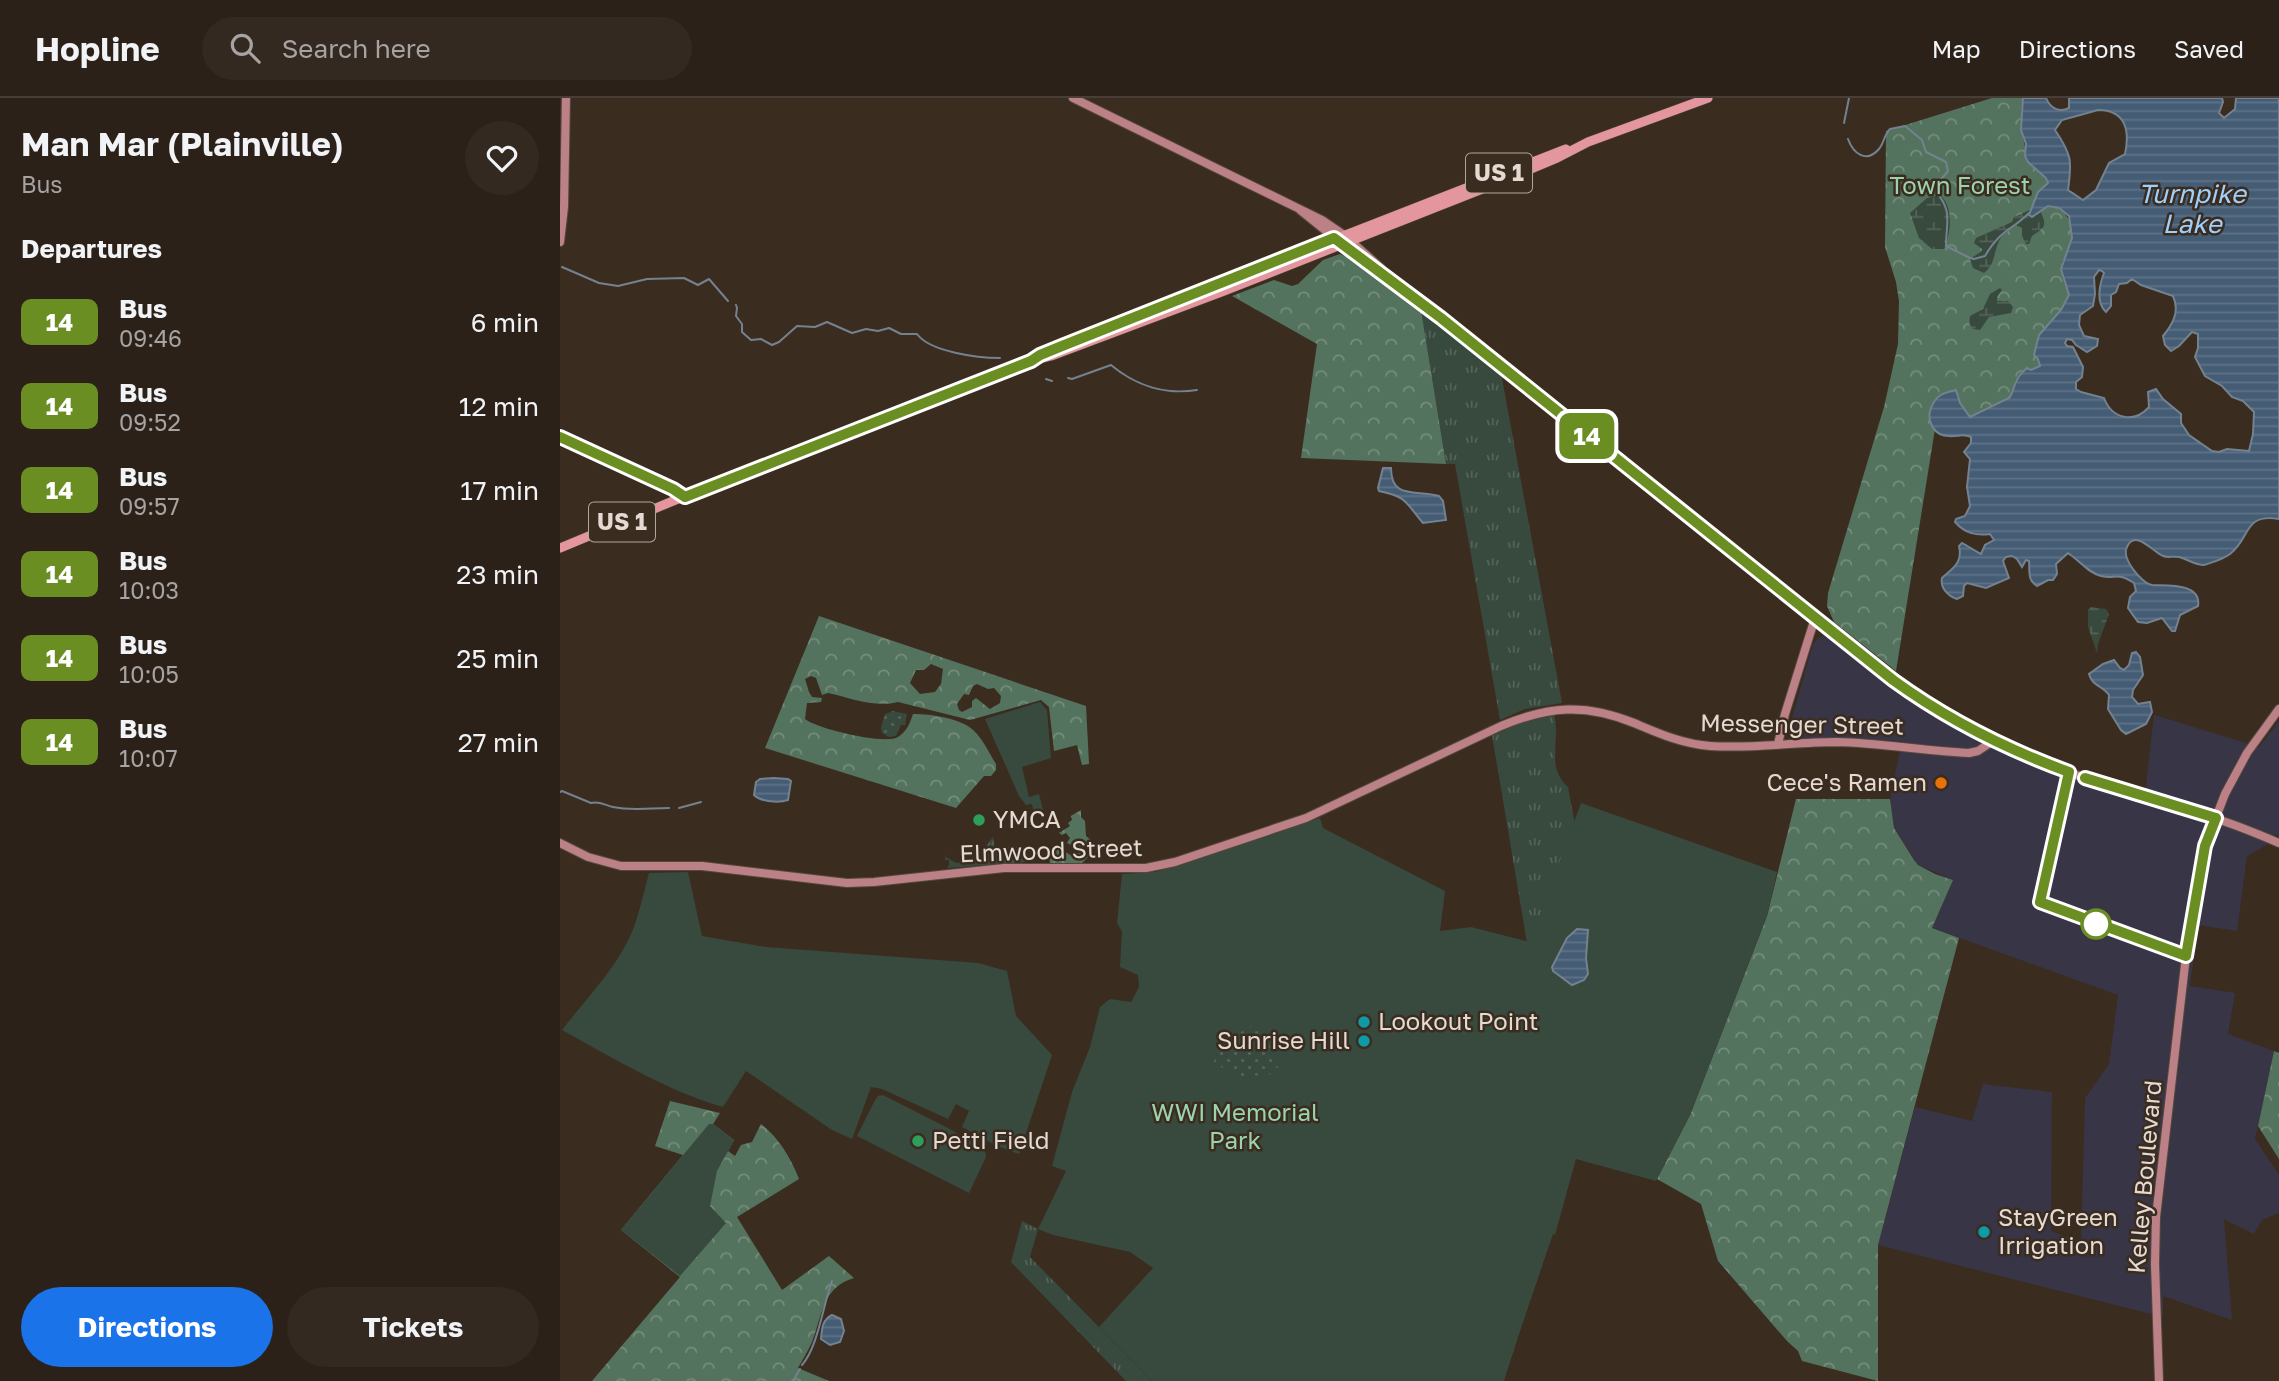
<!DOCTYPE html>
<html lang="en">
<head>
<meta charset="utf-8">
<style>
	body { margin:0; font-family:"Golos Text",sans-serif; background:#342921; color:#f1f3f6; height:100vh; display:flex; flex-direction:column; font-size:26px; white-space:nowrap }
	* { box-sizing:border-box; margin:0 }
	p { font-size:23px; color:#a6a3a2 }
	.icon { flex:none; width:38px; height:38px; fill:none; stroke:currentColor; stroke-width:2; stroke-linecap:round; stroke-linejoin:round }
	.map { position:relative; flex:1; overflow:hidden }
	.side { display:flex; flex-direction:column; background:#2c2118; width:560px }
	.side>* { flex:none }
	.badge { padding:0 14px; border-radius:10px; font-size:24px; line-height:46px }
	.map>.badge { position:absolute; translate:-50% -50%; box-shadow:0 0 0 4px #fff }
	h2 { padding:0 21px; font-size:26px; line-height:63px }
	.round { display:grid; place-items:center; flex:none; width:74px; height:74px; border-radius:37px; background:#342921 }
	.head { display:flex; align-items:center; justify-content:space-between; height:119px; padding:0 21px }
	h1 { font-size:33px; font-weight:700; line-height:52px }
	.action { display:flex; gap:14px; margin-top:auto; padding:14px 21px }
	.action a { flex:1; height:80px; border-radius:42px; background:#1a73e8; color:#fff; font-size:28px; font-weight:700; line-height:80px; text-align:center }
	.action a+a { background:#342921; color:#f1f3f6 }
	ul { padding:0; list-style:none }
	li { display:flex; align-items:center; gap:21px; height:84px; padding:0 21px }
	li div { flex:1 }
	li b { display:block; font-size:26px }
	li em { font-style:normal }
	li .badge { min-width:77px; font-weight:700; text-align:center }
	header { display:flex; align-items:center; gap:42px; box-sizing:border-box; height:98px; padding:0 35px; background:#2c2118; border-bottom:2px solid #483e37 }
	header strong { font-size:33px }
	nav { display:flex; gap:38px; margin-inline-start:auto; font-size:24px }
	.search { width:490px; height:63px; background:#342921; display:flex; align-items:center; gap:18px; box-sizing:border-box; padding:0 24px; border-radius:38px; color:#a6a3a2; font-size:26px }
	main { display:flex; flex:1; min-height:0 }
	.map>svg:first-child { display:block }
</style>
</head>
<body>
<header>
<strong>Hopline</strong>
<div class="search"><svg class="icon" aria-label="search" viewBox="0 0 24 24"><circle cx="10" cy="10" r="6"/><path d="M15 15l6 6"/></svg>Search here</div>
<nav><a>Map</a><a>Directions</a><a>Saved</a></nav>
</header>
<main>
<section class="side">
<div class="head"><div><h1>Man Mar (Plainville)</h1><p>Bus</p></div><a class="round"><svg class="icon" aria-label="heart" viewBox="0 0 24 24"><path d="M12 20l-8-8c-3-5 5-10 8-4 3-6 11-1 8 4z"/></svg></a></div>
<h2>Departures</h2>
<ul>
<li><span class="badge" style="background:#6b8e23;color:#fff">14</span><div><b>Bus</b><p>09:46</p></div><em>6 min</em></li>
<li><span class="badge" style="background:#6b8e23;color:#fff">14</span><div><b>Bus</b><p>09:52</p></div><em>12 min</em></li>
<li><span class="badge" style="background:#6b8e23;color:#fff">14</span><div><b>Bus</b><p>09:57</p></div><em>17 min</em></li>
<li><span class="badge" style="background:#6b8e23;color:#fff">14</span><div><b>Bus</b><p>10:03</p></div><em>23 min</em></li>
<li><span class="badge" style="background:#6b8e23;color:#fff">14</span><div><b>Bus</b><p>10:05</p></div><em>25 min</em></li>
<li><span class="badge" style="background:#6b8e23;color:#fff">14</span><div><b>Bus</b><p>10:07</p></div><em>27 min</em></li>
</ul>
<div class="action"><a>Directions</a><a>Tickets</a></div>
</section>
<div class="map">
<svg width="1719" height="1283" viewBox="0 0 1719 1283">
	<defs>
		<pattern id="grass-tufts" width="24" height="20" patternUnits="userSpaceOnUse" patternTransform="scale(1.75)"><rect width="24" height="20" fill="#38493e"/><path d="M3 7l-1-3M5 7V3M7 7l1-3M15 17l-1-3M17 17v-4M19 17l1-3" fill="none" stroke="#556359"/></pattern>
		<pattern id="forest-crowns" width="20" height="18" patternUnits="userSpaceOnUse" patternTransform="scale(1.75)"><rect width="20" height="18" fill="#54735e"/><path d="M2 6a3 3 0 1 1 6 0M12 15a3 3 0 1 1 6 0" fill="none" stroke="#758d7c"/></pattern>
		<pattern id="wetland-marsh" width="20" height="14" patternUnits="userSpaceOnUse" patternTransform="scale(1.75)"><rect width="20" height="14" fill="#38493e"/><path d="M1 5h8M5 5V1M11 12h8M15 12V8" fill="none" stroke="#556359"/></pattern>
		<pattern id="garden-dots" width="8" height="8" patternUnits="userSpaceOnUse" patternTransform="scale(1.75)"><rect width="8" height="8" fill="#38493e"/><path d="M2 2h.1M6 6h.1" fill="none" stroke="#556359" stroke-width="1.8" stroke-linecap="round"/></pattern>
		<pattern id="water-rules" width="6" height="5" patternUnits="userSpaceOnUse" patternTransform="scale(1.75)"><rect width="6" height="5" fill="#445c74"/><path d="M0 2.5h6" fill="none" stroke="#5f7387"/></pattern>
	</defs>
	<rect width="100%" height="100%" fill="#3b2c20"/>
	<path fill="#383546" d="M1263,538L1274,542L1326,584L1374,617L1431,649L1523,685L1584,706L1594,617L1699,649L1719,623V738L1713,736L1708,746L1687,758L1677,833L1638,827L1630,888L1675,895L1668,936L1714,953L1695,1041L1719,1077V1115L1702,1122L1694,1136L1664,1121L1672,1222L1603,1198V1219L1318,1147L1355,1009L1412,1023L1423,986L1492,994L1491,1133L1521,1144L1525,1000L1549,966L1558,897L1372,830L1393,782L1358,767L1334,730L1330,701L1342,643L1236,641L1228,634L1253,546L1258,540Z"/>
	<path fill="url(#grass-tufts)" d="M861,212L941,275L1002,605L965,611L940,622L895,366H886Z
		M994,617C995,622 996,628 996,634C996,654 990,673 1008,689L1054,936L944,1283H872L980,922L932,637L971,621Z
		M433,739L435,751L460,748L462,760H466V764L387,770L389,767V762H385L386,756V759L396,765L419,763L422,759L420,756Z
		M462,1123L478,1131L470,1159L592,1283H566L451,1164Z"/>
	<path fill="url(#forest-crowns)" fill-rule="evenodd" d="M1432,0H1463C1462,9 1461,19 1461,28C1461,31 1468,64 1469,65C1475,73 1485,76 1488,85L1483,91L1475,117L1485,108C1516,108 1518,144 1502,164L1504,184L1509,197L1501,212L1479,237L1480,268L1455,283L1452,297L1449,300L1410,319L1400,305L1396,292C1378,296 1360,314 1375,331L1336,573L1274,524L1267,508L1268,495L1324,309L1338,246L1339,203L1336,184L1325,149L1326,33Z
		M780,156L794,162L861,212L886,366L741,360L757,246L672,198L714,182L732,188L738,186L763,162Z
		M259,518L526,608L529,666L522,667L517,647L494,653L489,609L481,602L410,622L338,604C315,610 291,600 268,595L262,597L256,580L251,578L245,581L249,594L252,599L262,600L261,604L247,605L245,621C257,631 325,647 338,639C347,633 350,625 353,616C371,616 400,620 413,632C423,641 429,655 436,666V672L431,678H424L396,710L205,650ZM371,566L383,571L381,586L375,594L360,596L350,585L356,572H364ZM417,586L428,591L434,590L441,598L440,605L430,611L416,600L412,603V609L402,614L399,612L397,606L404,596L409,597L413,588Z
		M1236,701H1330L1334,730L1354,762L1358,767L1375,776L1393,782L1372,830L1399,840L1318,1147V1283L1242,1263L1238,1253L1227,1243L1158,1163L1141,1106L1097,1081L1130,1017L1207,818Z
		M521,712V719L525,723L526,738L532,743L528,747L531,756L522,765H490L488,752L494,747L512,758L521,754L520,751L507,745L510,740L506,735L502,737L499,735L510,728L508,725L512,722L511,718Z
		M1714,953L1719,955V1061L1698,1028Z
		M110,1003L160,1015L153,1026L174,1042L168,1053L175,1058L181,1047L192,1044L201,1026C218,1039 231,1060 239,1081L177,1119L222,1192L269,1158L294,1180C262,1189 262,1219 252,1244C248,1253 243,1261 238,1270L269,1283H32L120,1179L61,1132L123,1057L95,1048Z"/>
	<path fill="url(#wetland-marsh)" d="M1380,97C1394,109 1391,135 1384,151H1372L1359,140L1350,115L1367,100Z
		M1470,112L1469,117H1475L1480,112C1487,128 1486,129 1472,138L1469,146H1466L1462,138V130L1456,127C1451,132 1442,136 1439,143C1433,156 1436,165 1424,175L1413,170L1410,161L1422,153V151L1414,145L1416,140L1452,124L1454,119Z
		M1440,190L1442,192L1437,199V203H1448L1453,209L1451,215L1429,219L1420,232L1413,231L1409,225L1410,218L1423,211L1430,196Z
		M1531,509L1546,511L1549,516L1538,546L1537,555L1528,529V512Z"/>
	<path fill="#38493e" d="M480,604L487,612L491,660L462,669L469,699L479,696L483,712L474,714L472,706L466,707L459,698L425,621Z
		M1021,705L1217,774L1207,818L1130,1017L1096,1083L1016,1061L995,1137L993,1136L943,1283H592L539,1229L593,1170L570,1154L493,1137L478,1131L506,1073L492,1068L512,994L530,949L540,909L550,901L571,904L579,889L578,877L560,869L562,834L557,825L562,776L595,774L760,720L763,730L885,793L880,833L911,829L970,844Z
		M128,774L142,838L206,849L418,865L447,873L456,918L492,957L459,1056L437,1048L402,1029L409,1013L396,1006L388,1021L322,991L311,989L292,1041L272,1032L186,973L163,1009C105,992 55,961 2,932C28,898 63,864 76,823C81,807 85,790 89,775Z
		M323,997L388,1030L425,1052L426,1059L409,1095L297,1038L315,1002L318,998Z
		M149,1026H153L174,1042L157,1073L150,1108L166,1125L120,1178L61,1132Z"/>
	<path fill="url(#garden-dots)" d="M333,613L347,616L345,627H341L336,638L329,639L322,635L321,629L325,616Z
		M697,925L705,935L718,969L709,977L679,978L653,965L664,943Z"/>
	<path fill="url(#water-rules)" stroke="#748290" stroke-width="2" fill-rule="evenodd" d="M1463,0H1486C1490,10 1499,15 1509,10V0H1662L1663,4L1659,15L1664,20L1675,11L1676,0H1719V421C1683,415 1691,440 1670,456C1662,462 1653,464 1644,467C1635,467 1627,461 1619,459C1613,458 1608,460 1603,458C1594,455 1575,430 1567,449C1561,460 1581,485 1592,487C1605,488 1642,484 1638,508L1620,517L1615,533H1612L1602,520L1587,525L1578,524L1568,510L1570,499L1576,493L1574,485C1556,473 1556,482 1541,478C1527,474 1520,463 1508,455L1496,466L1497,476L1493,482H1488L1477,488C1467,482 1470,473 1469,463L1466,462L1462,469L1457,461L1452,458L1446,459L1443,463L1449,480L1426,490L1407,485L1404,488L1403,498L1397,501C1388,498 1380,490 1382,480C1393,470 1403,465 1399,448L1402,445L1421,456L1425,447L1434,442L1430,436C1415,438 1405,435 1395,424L1396,421L1405,418L1410,408L1407,389L1410,361L1404,354L1411,345V339C1403,335 1397,339 1389,338C1374,338 1366,323 1371,310C1376,297 1383,295 1396,292L1400,305L1410,319L1449,300C1454,294 1453,288 1457,282C1459,277 1463,274 1467,270L1471,272L1480,268L1478,261L1474,257L1479,237L1501,212L1509,197L1501,171L1512,140L1509,118L1499,110L1488,108L1472,119L1469,117L1478,94L1488,85L1486,80L1468,64L1465,58L1466,46L1461,32ZM1538,12C1566,12 1570,33 1565,56L1549,65L1536,92L1523,102L1508,92C1512,63 1512,57 1495,32L1502,22ZM1539,172L1542,173L1544,175C1539,188 1536,205 1546,214L1551,208V197L1556,194L1559,186L1567,185L1572,181L1581,187L1613,198C1620,213 1613,226 1603,238L1605,247L1611,253L1619,248L1632,234L1638,236V250L1635,259L1645,278L1662,288L1672,299L1683,303L1694,314L1693,336L1689,353L1667,351L1659,354L1652,353L1629,337L1621,325V316L1603,301L1596,291L1588,294L1589,309C1574,326 1552,321 1544,300L1521,294L1516,291V284L1522,279L1523,269L1513,249L1507,248L1505,245L1507,241L1512,242L1516,247L1527,254L1537,248L1538,241L1524,238L1519,227L1520,217L1533,208L1535,196L1534,179Z
		M823,370H831C831,403 858,391 879,398L883,403L886,422L863,425C845,404 848,399 819,393L818,390Z
		M1576,554L1580,559L1583,577L1573,592L1572,599L1578,606L1590,604L1592,614L1586,626L1566,636L1561,632L1548,611L1549,597C1543,588 1532,588 1529,576L1543,566L1554,562L1560,570L1564,572L1569,567L1572,555Z
		M214,680L228,681L231,683L228,702C219,705 201,704 194,697L196,684L200,681Z
		M1017,831L1028,832L1026,860L1028,876L1024,882L1012,887L993,873L992,869L1007,840Z
		M272,1217L281,1221L284,1233L280,1244L270,1247L261,1241C262,1231 262,1222 272,1217Z"/>
	<g fill="none" stroke-linecap="round" stroke-linejoin="round">
		<path stroke="#748290" stroke-width="2" d="M1284,25L1289,0
			M1288,41C1293,55 1306,66 1319,51C1324,45 1324,37 1330,31L1345,28L1362,42L1366,54L1386,64L1388,73L1379,84L1376,94C1393,113 1386,125 1386,148L1410,160L1414,161L1425,158C1440,132 1451,133 1469,115
			M2,169L39,185L58,188L87,181L124,180L138,187L149,181L168,203
			M176,207L177,210L176,218L182,226V234L191,242L201,241L212,247L219,244L237,228L255,229L267,224L292,235L306,231L318,233L329,230L341,236H357C370,254 418,260 440,260
			M508,280L512,281L551,267C576,288 606,297 637,292
			M486,281L492,283
			M0,694L2,693L31,705C40,703 44,707 53,709C71,713 91,710 109,710
			M119,710L141,704
			M242,1267C258,1249 263,1207 272,1183
			M233,1283L240,1271"/>
		<g stroke="#56483c" stroke-width="10">
			<path id="secondary" d="M513,0L762,122L784,137L821,170
				M740,112L807,166L830,180L881,220L1312,566C1350,595 1390,622 1433,643C1503,678 1580,695 1654,720C1676,727 1698,736 1719,745
				M0,144L4,109L6,0
				M1218,646L1225,616L1255,520
				M0,745L28,759L61,768H142L287,785L314,784L444,770H586L615,764L746,720L941,628C989,608 1025,605 1074,625C1098,635 1122,646 1150,648C1192,651 1235,644 1277,644C1322,645 1365,653 1409,655L1418,653L1433,643
				M1599,1283L1595,1166L1596,1119L1626,858L1637,790L1645,748L1665,696L1687,655L1719,611"/>
		</g>
		<g stroke="#56483c" stroke-width="10">
			<path id="primary" d="M488,253L1006,51
				M0,450L113,403L471,263L491,258L664,193L945,82L997,60L1028,44L1148,0"/>
		</g>
		<use href="#secondary" stroke="#bc8186" stroke-width="8"/>
		<use href="#primary" stroke="#e3969e" stroke-width="9"/>
	</g>
	<g fill="none" stroke-linecap="round" stroke-linejoin="round">
		<g stroke="#fff" stroke-width="16">
			<path id="line" d="M0,339L113,391L125,399L471,263L480,257L502,248L774,140L881,220L1333,582C1388,622 1446,651 1509,674L1480,804L1626,858L1645,748L1656,720L1525,680"/>
		</g>
		<use href="#line" stroke="#6b8e23" stroke-width="10"/>
	</g>
	<circle fill="#e8710a" stroke="#3b2c20" stroke-width="2.5" cx="1381" cy="685" r="7"/>
	<g fill="#2e9e5b" stroke="#3b2c20" stroke-width="2.5">
		<circle cx="419" cy="722" r="7"/>
		<circle cx="358" cy="1043" r="7"/>
	</g>
	<circle fill="#fff" stroke="#6b8e23" stroke-width="3.5" cx="1536" cy="826" r="14"/>
	<g fill="#0f9aa8" stroke="#3b2c20" stroke-width="2.5">
		<circle cx="804" cy="924" r="7"/>
		<circle cx="804" cy="943" r="7"/>
		<circle cx="1424" cy="1134" r="7"/>
	</g>
	<g text-anchor="middle" stroke-width="5" stroke-linejoin="round" paint-order="stroke">
		<g fill="#3b2c20" stroke="#b1a69d" stroke-width="2">
			<rect x="906" y="55.5" width="66" height="39" rx="5"/>
			<rect x="29" y="404.5" width="66" height="39" rx="5"/>
		</g>
		<g font-size="23" font-weight="bold" fill="#e4dad2">
			<text x="939" y="83">US 1</text>
			<text x="62" y="432">US 1</text>
		</g>
		<g font-size="24" fill="#9bd3ae" stroke="#3b2c20">
			<text x="1400" y="96">Town Forest</text>
			<text x="675" y="1023">WWI Memorial<tspan x="675" dy="28">Park</tspan></text>
		</g>
		<g font-size="24" fill="#e4dad2" stroke="#3b2c20">
			<text transform="translate(1242 627) rotate(1)" y="8">Messenger Street</text>
			<text transform="translate(491 753) rotate(-2)" y="8">Elmwood Street</text>
			<text transform="translate(1585 1079) rotate(-85)" y="8">Kelley Boulevard</text>
		</g>
		<g font-size="24" fill="#e4dad2" stroke="#3b2c20" text-anchor="start">
			<text x="1367" y="693" text-anchor="end">Cece's Ramen</text>
			<text x="433" y="730">YMCA</text>
			<text x="818" y="932">Lookout Point</text>
			<text x="790" y="951" text-anchor="end">Sunrise Hill</text>
			<text x="372" y="1051">Petti Field</text>
			<text x="1438" y="1128">StayGreen<tspan x="1438" dy="28">Irrigation</tspan></text>
		</g>
		<g font-size="26" font-style="italic" fill="#a1cffb" stroke="#3b2c20">
			<text x="1632" y="105">Turnpike<tspan x="1632" dy="30">Lake</tspan></text>
		</g>
	</g>
</svg>
<b class="badge" style="left:1027px;top:338px;background:#6b8e23;color:#fff">14</b>
</div>
</main>
</body>
</html>
